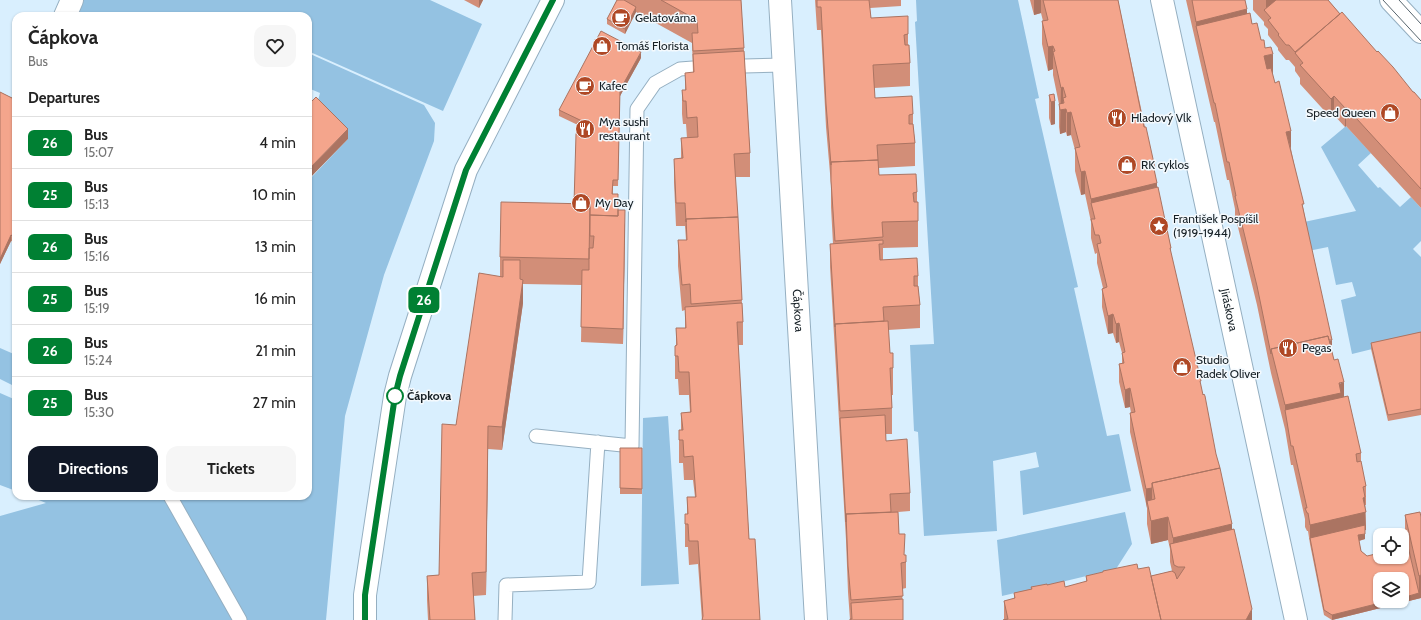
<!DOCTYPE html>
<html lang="en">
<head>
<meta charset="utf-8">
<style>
	body { margin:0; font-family:Cabin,sans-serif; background:#f6f6f6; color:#222; height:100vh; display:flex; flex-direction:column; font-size:15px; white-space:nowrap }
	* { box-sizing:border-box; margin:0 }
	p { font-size:13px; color:#767676 }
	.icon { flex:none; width:22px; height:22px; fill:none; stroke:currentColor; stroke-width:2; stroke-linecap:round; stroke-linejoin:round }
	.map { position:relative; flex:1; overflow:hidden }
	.drawer { position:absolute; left:12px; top:12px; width:300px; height:488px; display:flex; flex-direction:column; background:#fff; border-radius:12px; box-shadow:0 1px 3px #0004 }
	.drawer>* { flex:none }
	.badge { padding:0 8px; border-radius:6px; font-size:14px; line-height:26px }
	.buttons { position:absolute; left:1373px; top:528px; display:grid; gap:8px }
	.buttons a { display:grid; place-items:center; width:36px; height:36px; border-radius:8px; background:#fff; box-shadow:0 1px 3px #0004; font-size:20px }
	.map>.badge { position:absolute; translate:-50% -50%; box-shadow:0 0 0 2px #fff }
	h2 { padding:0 16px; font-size:15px; line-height:36px }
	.round { display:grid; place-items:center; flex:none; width:42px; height:42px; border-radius:12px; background:#f6f6f6 }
	.head { display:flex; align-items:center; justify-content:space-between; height:68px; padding:0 16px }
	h1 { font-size:19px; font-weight:800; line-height:30px }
	.action { display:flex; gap:8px; margin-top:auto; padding:8px 16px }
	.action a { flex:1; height:46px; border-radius:12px; background:#111827; color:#fff; font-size:16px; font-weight:800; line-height:46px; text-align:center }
	.action a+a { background:#f6f6f6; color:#222 }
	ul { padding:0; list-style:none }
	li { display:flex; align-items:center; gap:12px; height:52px; padding:0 16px; border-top:1px solid #e0e0e0 }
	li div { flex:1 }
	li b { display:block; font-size:15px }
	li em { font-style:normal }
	li .badge { min-width:44px; font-weight:700; text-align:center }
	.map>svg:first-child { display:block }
</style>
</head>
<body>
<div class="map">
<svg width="1421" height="620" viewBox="0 0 1421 620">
	<rect width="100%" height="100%" fill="#d9effe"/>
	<path fill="#94c2e2" d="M84,0H430L482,24L443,111L308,51V16H77Z
		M916,0H1018L1039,98L1035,99L1078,287L1074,288L1107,436L1119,434L1131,491L1023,515L1020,471L1039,467L1036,452L993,461L997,531L924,536L918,432L914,431L910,345L934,344L915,22L917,21Z
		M308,53L424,105L435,123L434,141L384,275L345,416L326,620H0V516L46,503L29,496H308V181L348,139L316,108L320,93L308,88Z
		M1346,126L1371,153L1358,165L1378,188L1380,187L1400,207L1411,197L1421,208V241L1413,249L1421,257V337L1352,354L1341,300L1356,296L1352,282L1336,285L1328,247L1308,251L1304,222L1356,211L1321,147Z
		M0,348L16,355V387L0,379Z
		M0,393L16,400V491L0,485Z
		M668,416L679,584L641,586L643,418Z
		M1125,512L1132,544L1116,569L1002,596L997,540Z"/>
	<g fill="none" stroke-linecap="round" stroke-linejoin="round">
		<g stroke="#95afc1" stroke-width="15">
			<path id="service" d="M744,66L783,65
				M536,436L632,446L637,109L655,83L680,69L693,68
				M170,496L240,620
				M505,620L506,585L589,582L598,442"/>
		</g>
		<g stroke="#95afc1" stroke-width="24">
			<g id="minor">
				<path id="s1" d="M780,0L816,620"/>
				<path id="s2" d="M1162,0L1296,620"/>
				<path d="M65,16L72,0"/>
			</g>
		</g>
		<g stroke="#95afc1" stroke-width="24">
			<path id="secondary" d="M1391,0L1421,32
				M365,620V595L395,396L400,376L466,170L553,0"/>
		</g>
		<use href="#service" stroke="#fff" stroke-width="13"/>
		<use href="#minor" stroke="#fff" stroke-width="22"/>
		<use href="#secondary" stroke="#fff" stroke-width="22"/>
		<path stroke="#57656e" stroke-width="1" d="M1383,0L1421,41
			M1399,0L1421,24"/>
	</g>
	<path fill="#d28e78" d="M464,0H483L479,8Z
		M617,0H741L750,153V177H735L743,322V345H738L749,539L760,620H702L698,564L689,565L688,547H685V514H687V497H695L693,480H684L683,463H679V430H681V413L690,412L689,395H679L678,379H675V346L676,345V328H685V310L682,311L678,266V240H686L685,226H676L674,182V159L681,158V138H687L686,124H683L682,114V90H685V73H693L692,43L636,12L625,34L607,24V19Z
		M815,0H901V6L870,8L871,18L908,34V45L910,63V86L874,88L875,98L913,114V124L915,143V166L879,168V175L917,192V202H918V247L883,248V260L918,276V286L920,305V328L888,330L890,353L893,368V395H892V434H886V441L910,493V511L898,512L899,534L906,562V588L902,589L903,620H850L848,592L846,540L830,267V244H833L831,207V185L826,127L821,30H817Z
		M1030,0H1118L1155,174L1157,187L1171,248V254L1232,529L1252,620H1004V601L1014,599V593L1031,589V587L1047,585L1065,587L1086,582V576L1138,569L1151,576L1172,571L1170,562V549L1168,540L1151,544L1147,524V508L1130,432V413H1131L1130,407L1125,408L1119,382V364L1122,363V353L1119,342L1116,343L1113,333L1108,334L1102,307V289L1103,288L1097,263V253L1095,254L1091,238V222L1085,194L1081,195L1075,171V150L1071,135L1067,136L1066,132L1060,134L1059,127V104L1053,75V69L1048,71L1042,44V21H1043L1041,13L1034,15Z
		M1186,0H1245L1247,14L1265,48L1273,73H1272L1291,149L1304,212L1332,354L1344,397L1361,453V464L1366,486V505H1365L1366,530H1365V539L1359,541L1361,551L1367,556L1402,557L1405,538V515L1420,512L1421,598L1332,620L1324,615L1310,544L1308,531H1307L1305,527V519L1293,465H1291L1285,429L1271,373L1257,305L1235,215V209L1229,180H1227L1215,122H1214Z
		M1253,0H1328L1340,14L1413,92L1421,100V208L1346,126L1345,127L1334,115L1331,118L1300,84V78L1295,71V67L1289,60H1286L1278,50V48L1268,35V29L1264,25V22L1253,10Z
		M641,58L620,96L618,186H613V194L618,210L625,225L623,344L581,342L582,285L523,284V303L502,450L488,449L486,595L473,596L475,620H428L427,600V576L439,575L456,425L500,276V257L574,204L580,126L559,116V110Z
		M0,92L16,100V243L11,241L0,264Z
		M1054,94L1055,124L1051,125L1049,118V95Z
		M1421,332V415L1388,421L1371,349V343Z
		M620,448H642V494H620Z"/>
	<path fill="#ab7462" d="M479,0H483L479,8Z
		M1034,0H1041V13L1034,15Z
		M1266,0H1293L1271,18L1266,11Z
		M636,7V12L625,34V29Z
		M1247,9V32L1196,26V45V22Z
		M1053,46V69L1048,71V47Z
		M641,52V58L620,96L618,186L620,90Z
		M1273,54V73L1264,75V56Z
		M1063,87V110L1066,109V132L1060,134L1061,88Z
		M1334,96V115L1331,118V99Z
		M1055,101V124L1051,125V102Z
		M1346,107V126L1345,127V108Z
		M1071,112V135L1067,136V113Z
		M348,129V139L308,180V170Z
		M1291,131V150L1286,132Z
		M1155,168V183H1157V206L1095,219L1091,203V199Z
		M1085,171V194L1081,195V172Z
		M625,210V225L623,344V329Z
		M11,235V241L0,264V259Z
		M523,280V303L502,450V427Z
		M1113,314V333L1108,334V316Z
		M1119,323V342L1116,343V324Z
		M1332,340V358L1272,354Z
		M1344,382V405L1285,410V405Z
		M1130,388V407L1125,408V390Z
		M488,426V449L486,595V572Z
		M1152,488V506L1147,501L1146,508V489Z
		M1365,497L1366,530L1311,543L1310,540V525L1363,498Z
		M1168,517V540L1151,544V521Z
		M1232,524V548L1173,558V538Z
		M1365,534V539L1358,541V535Z
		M1421,575V598L1332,620V615L1388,601H1402V598L1419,593V576Z
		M1252,609V620H1246Z"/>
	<path fill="#f4a58c" stroke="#ab7462" d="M617,0H624L636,7L625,29L607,19Z
		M661,0H741L744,48L693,51L692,33H698L697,20Z
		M817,0H869L871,18L908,16V34L904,35L905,45H909L910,63L873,65L874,82L875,98L912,96L913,114L909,115V124H913L915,143L877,145L878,160L831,162V165L826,104L821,7H817Z
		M1043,0H1118L1144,127H1146L1155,168L1154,169L1157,183L1091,199L1085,171L1081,172L1075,148L1080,147L1071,112L1067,113L1066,109L1060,110L1059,104L1064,103L1063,98L1066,97L1063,87L1061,88L1053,52L1055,51L1053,46L1048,47L1042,21L1048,20Z
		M1192,0H1245L1247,9L1196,22Z
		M1276,0H1328L1340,14L1295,52L1289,45H1286L1278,35L1279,34L1268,20L1271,18L1264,10Z
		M1342,12L1377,52L1378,51L1393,67L1413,92H1414L1421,100V189L1346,107L1345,108L1334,96L1331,99L1300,65L1303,63L1295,53Z
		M1250,13L1252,24L1257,23L1261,40H1264L1265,48L1271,47L1273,54L1264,56L1267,69L1271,68L1275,83L1279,81L1291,131L1286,132L1304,204H1302L1332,340H1329L1328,336L1271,349V354L1257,286L1235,196H1236L1229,162H1227L1215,103H1214L1196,26Z
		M601,31L641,52L620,90L618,180H613L612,194H618V216L590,215V204H574L576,134L582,121L559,110Z
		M744,51L750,153L734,154L738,217L686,219V222L685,203H676L674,159L683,158L681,138L698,137L697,117L687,118L686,101H683L682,90H686L685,73L694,72L693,54Z
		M0,92L16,100V238L11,235L0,259Z
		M1054,94L1055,101L1051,102L1049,95Z
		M316,97L348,129L308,170V105Z
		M878,160L879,175L916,174L917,192L913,193L914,202H918V221L882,222L883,237L835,241L831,181V162Z
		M1158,187L1171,248H1170L1201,381H1200L1203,395L1204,394L1205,396L1216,454L1220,468L1152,483V488L1146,489L1130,413L1135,412L1130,388L1125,390L1119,364L1124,363L1122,353L1125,352L1119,323L1116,324L1113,314L1108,316L1102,289L1107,287L1097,244L1101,243L1099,235H1095L1091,219H1095L1091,203Z
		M501,202L590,204L589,259L500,257Z
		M618,210H625L623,329L581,327L582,270H589V248H593L594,236H590V215L618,216Z
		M738,217L742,300L691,304L690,284L682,285L678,240H687L686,219Z
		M883,240V244H879L880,260L917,258L918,276H914V286H918L920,305L883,307L884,321L835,324V327L830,244Z
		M503,260H520V279L523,280L502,427L488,426L486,572L472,573L475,620H430L427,576L439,575L442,424L456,425L479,273L503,277Z
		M742,303L743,322H737L749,539H755L760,620H702L703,616L698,541H689L688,524H685V514H688L687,497H696L693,456L684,457L683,440H679V430H683L681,413L691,412L689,372H679L678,356H675V346L677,345L676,328H686L685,307Z
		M888,321L890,353H893V368H890L892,408L840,411L835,324Z
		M1421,332V409L1388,415L1371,343Z
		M1328,336L1334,360L1338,359L1344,382L1339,383L1341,393L1285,405L1271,349Z
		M1348,396L1361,453L1356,454L1357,462L1361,461L1366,486L1363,487L1365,497L1363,498L1366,512L1310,525L1308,513H1307L1305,508H1307L1293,446H1291L1285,410Z
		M885,415L886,441L907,439L910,493L890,494L891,512L846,514V522L840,418Z
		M620,448H642V489L620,488Z
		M1220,468L1232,524L1173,538L1168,517L1151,521L1147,501L1155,499L1152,483Z
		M898,512L899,534H905L904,555H906V562L901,563L903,596L851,600L848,566L846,514Z
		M1420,512L1421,517V575L1419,576L1405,515Z
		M1365,525V534L1358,535L1361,551L1367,556L1380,553V557H1402V539L1406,538L1419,593L1402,598V579H1380V601H1388L1332,615L1324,610L1310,538Z
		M1234,529L1252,609L1246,620H1161L1151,576L1172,571L1175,573L1177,579L1185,567H1178L1174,565L1170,544Z
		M1137,564L1138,569L1149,567L1161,620H1003L1008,619L1004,601L1015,598L1014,593L1032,589L1031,587L1047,584V585L1064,581L1065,587L1087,581L1086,576L1103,572V571Z
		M903,599V620H850V619H852L851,603Z"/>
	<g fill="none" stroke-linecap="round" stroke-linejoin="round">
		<g stroke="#fff" stroke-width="9">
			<path id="line" d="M365,620V595L395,396L400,376L466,170L553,0"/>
		</g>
		<use href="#line" stroke="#008033" stroke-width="6"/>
	</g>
	<defs>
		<g id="cafe-disc" transform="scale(1)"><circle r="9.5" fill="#af4825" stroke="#f4f9fd"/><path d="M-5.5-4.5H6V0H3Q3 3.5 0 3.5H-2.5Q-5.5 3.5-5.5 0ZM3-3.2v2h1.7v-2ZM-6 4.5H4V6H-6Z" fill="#fff"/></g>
		<g id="shop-disc" transform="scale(1)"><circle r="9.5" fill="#af4825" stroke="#f4f9fd"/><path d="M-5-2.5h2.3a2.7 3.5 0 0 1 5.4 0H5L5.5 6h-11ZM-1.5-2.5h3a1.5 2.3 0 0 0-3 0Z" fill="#fff"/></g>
		<g id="restaurant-disc" transform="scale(1)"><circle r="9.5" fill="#af4825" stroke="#f4f9fd"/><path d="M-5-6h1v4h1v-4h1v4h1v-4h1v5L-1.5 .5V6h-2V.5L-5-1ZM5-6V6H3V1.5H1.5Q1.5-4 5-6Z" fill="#fff"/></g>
		<g id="sight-disc" transform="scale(1)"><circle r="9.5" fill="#af4825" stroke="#f4f9fd"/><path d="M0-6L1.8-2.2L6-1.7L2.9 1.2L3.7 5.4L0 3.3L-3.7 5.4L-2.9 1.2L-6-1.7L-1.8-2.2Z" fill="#fff"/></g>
	</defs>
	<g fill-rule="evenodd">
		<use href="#cafe-disc" x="621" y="18"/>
		<use href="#shop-disc" x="602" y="46"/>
		<use href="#cafe-disc" x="585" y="86"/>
		<use href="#shop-disc" x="1390" y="113"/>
		<use href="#restaurant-disc" x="1117" y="118"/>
		<use href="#restaurant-disc" x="585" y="129"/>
		<use href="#shop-disc" x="1127" y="165"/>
		<use href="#shop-disc" x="581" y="203"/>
		<use href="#sight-disc" x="1159" y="226"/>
		<use href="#restaurant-disc" x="1288" y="348"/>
		<use href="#shop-disc" x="1182" y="367"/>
	</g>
	<circle fill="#fff" stroke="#008033" stroke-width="2" cx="395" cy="396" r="8"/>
	<g text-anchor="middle" stroke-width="3" stroke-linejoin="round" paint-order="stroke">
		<g font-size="12" fill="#162026" stroke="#f4f9fd" text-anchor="start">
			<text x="635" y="22">Gelatovárna</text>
			<text x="616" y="50">Tomáš Florista</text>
			<text x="599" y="90">Kafec</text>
			<text x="1376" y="117" text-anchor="end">Speed Queen</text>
			<text x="1131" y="122">Hladový Vlk</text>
			<text x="599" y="126">Mya sushi<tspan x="599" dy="14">restaurant</tspan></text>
			<text x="1141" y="169">RK cyklos</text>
			<text x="595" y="207">My Day</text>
			<text x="1173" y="223">František Pospíšil<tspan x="1173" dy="14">(1919-1944)</tspan></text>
			<text x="1302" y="352">Pegas</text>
			<text x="1196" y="364">Studio<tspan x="1196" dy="14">Radek Oliver</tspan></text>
		</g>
		<g font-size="12" fill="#162026" stroke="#f4f9fd">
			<text dy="4" stroke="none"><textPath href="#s1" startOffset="311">Čápkova</textPath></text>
			<text dy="4" stroke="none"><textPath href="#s2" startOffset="317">Jiráskova</textPath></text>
		</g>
		<g font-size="12" font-weight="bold" fill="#162026" stroke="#f4f9fd" text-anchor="start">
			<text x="407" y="400">Čápkova</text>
		</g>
	</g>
</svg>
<div class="buttons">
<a><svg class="icon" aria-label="locate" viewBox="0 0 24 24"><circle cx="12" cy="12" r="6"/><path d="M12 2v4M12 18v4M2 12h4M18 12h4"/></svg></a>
<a><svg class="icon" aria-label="layers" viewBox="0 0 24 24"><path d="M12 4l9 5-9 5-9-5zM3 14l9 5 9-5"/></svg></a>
</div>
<b class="badge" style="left:424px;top:300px;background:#008033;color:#fff">26</b>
<section class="drawer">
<div class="head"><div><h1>Čápkova</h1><p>Bus</p></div><a class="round"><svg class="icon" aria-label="heart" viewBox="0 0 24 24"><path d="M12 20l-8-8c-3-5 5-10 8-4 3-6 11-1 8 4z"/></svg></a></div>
<h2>Departures</h2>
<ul>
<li><span class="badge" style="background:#008033;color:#fff">26</span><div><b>Bus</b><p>15:07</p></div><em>4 min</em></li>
<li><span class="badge" style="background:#008033;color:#fff">25</span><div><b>Bus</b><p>15:13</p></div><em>10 min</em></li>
<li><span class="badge" style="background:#008033;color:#fff">26</span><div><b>Bus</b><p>15:16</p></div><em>13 min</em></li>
<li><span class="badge" style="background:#008033;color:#fff">25</span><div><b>Bus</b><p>15:19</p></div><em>16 min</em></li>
<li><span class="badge" style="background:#008033;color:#fff">26</span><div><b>Bus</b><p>15:24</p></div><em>21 min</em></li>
<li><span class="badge" style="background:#008033;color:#fff">25</span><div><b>Bus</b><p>15:30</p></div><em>27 min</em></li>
</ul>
<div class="action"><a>Directions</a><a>Tickets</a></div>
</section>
</div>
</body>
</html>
